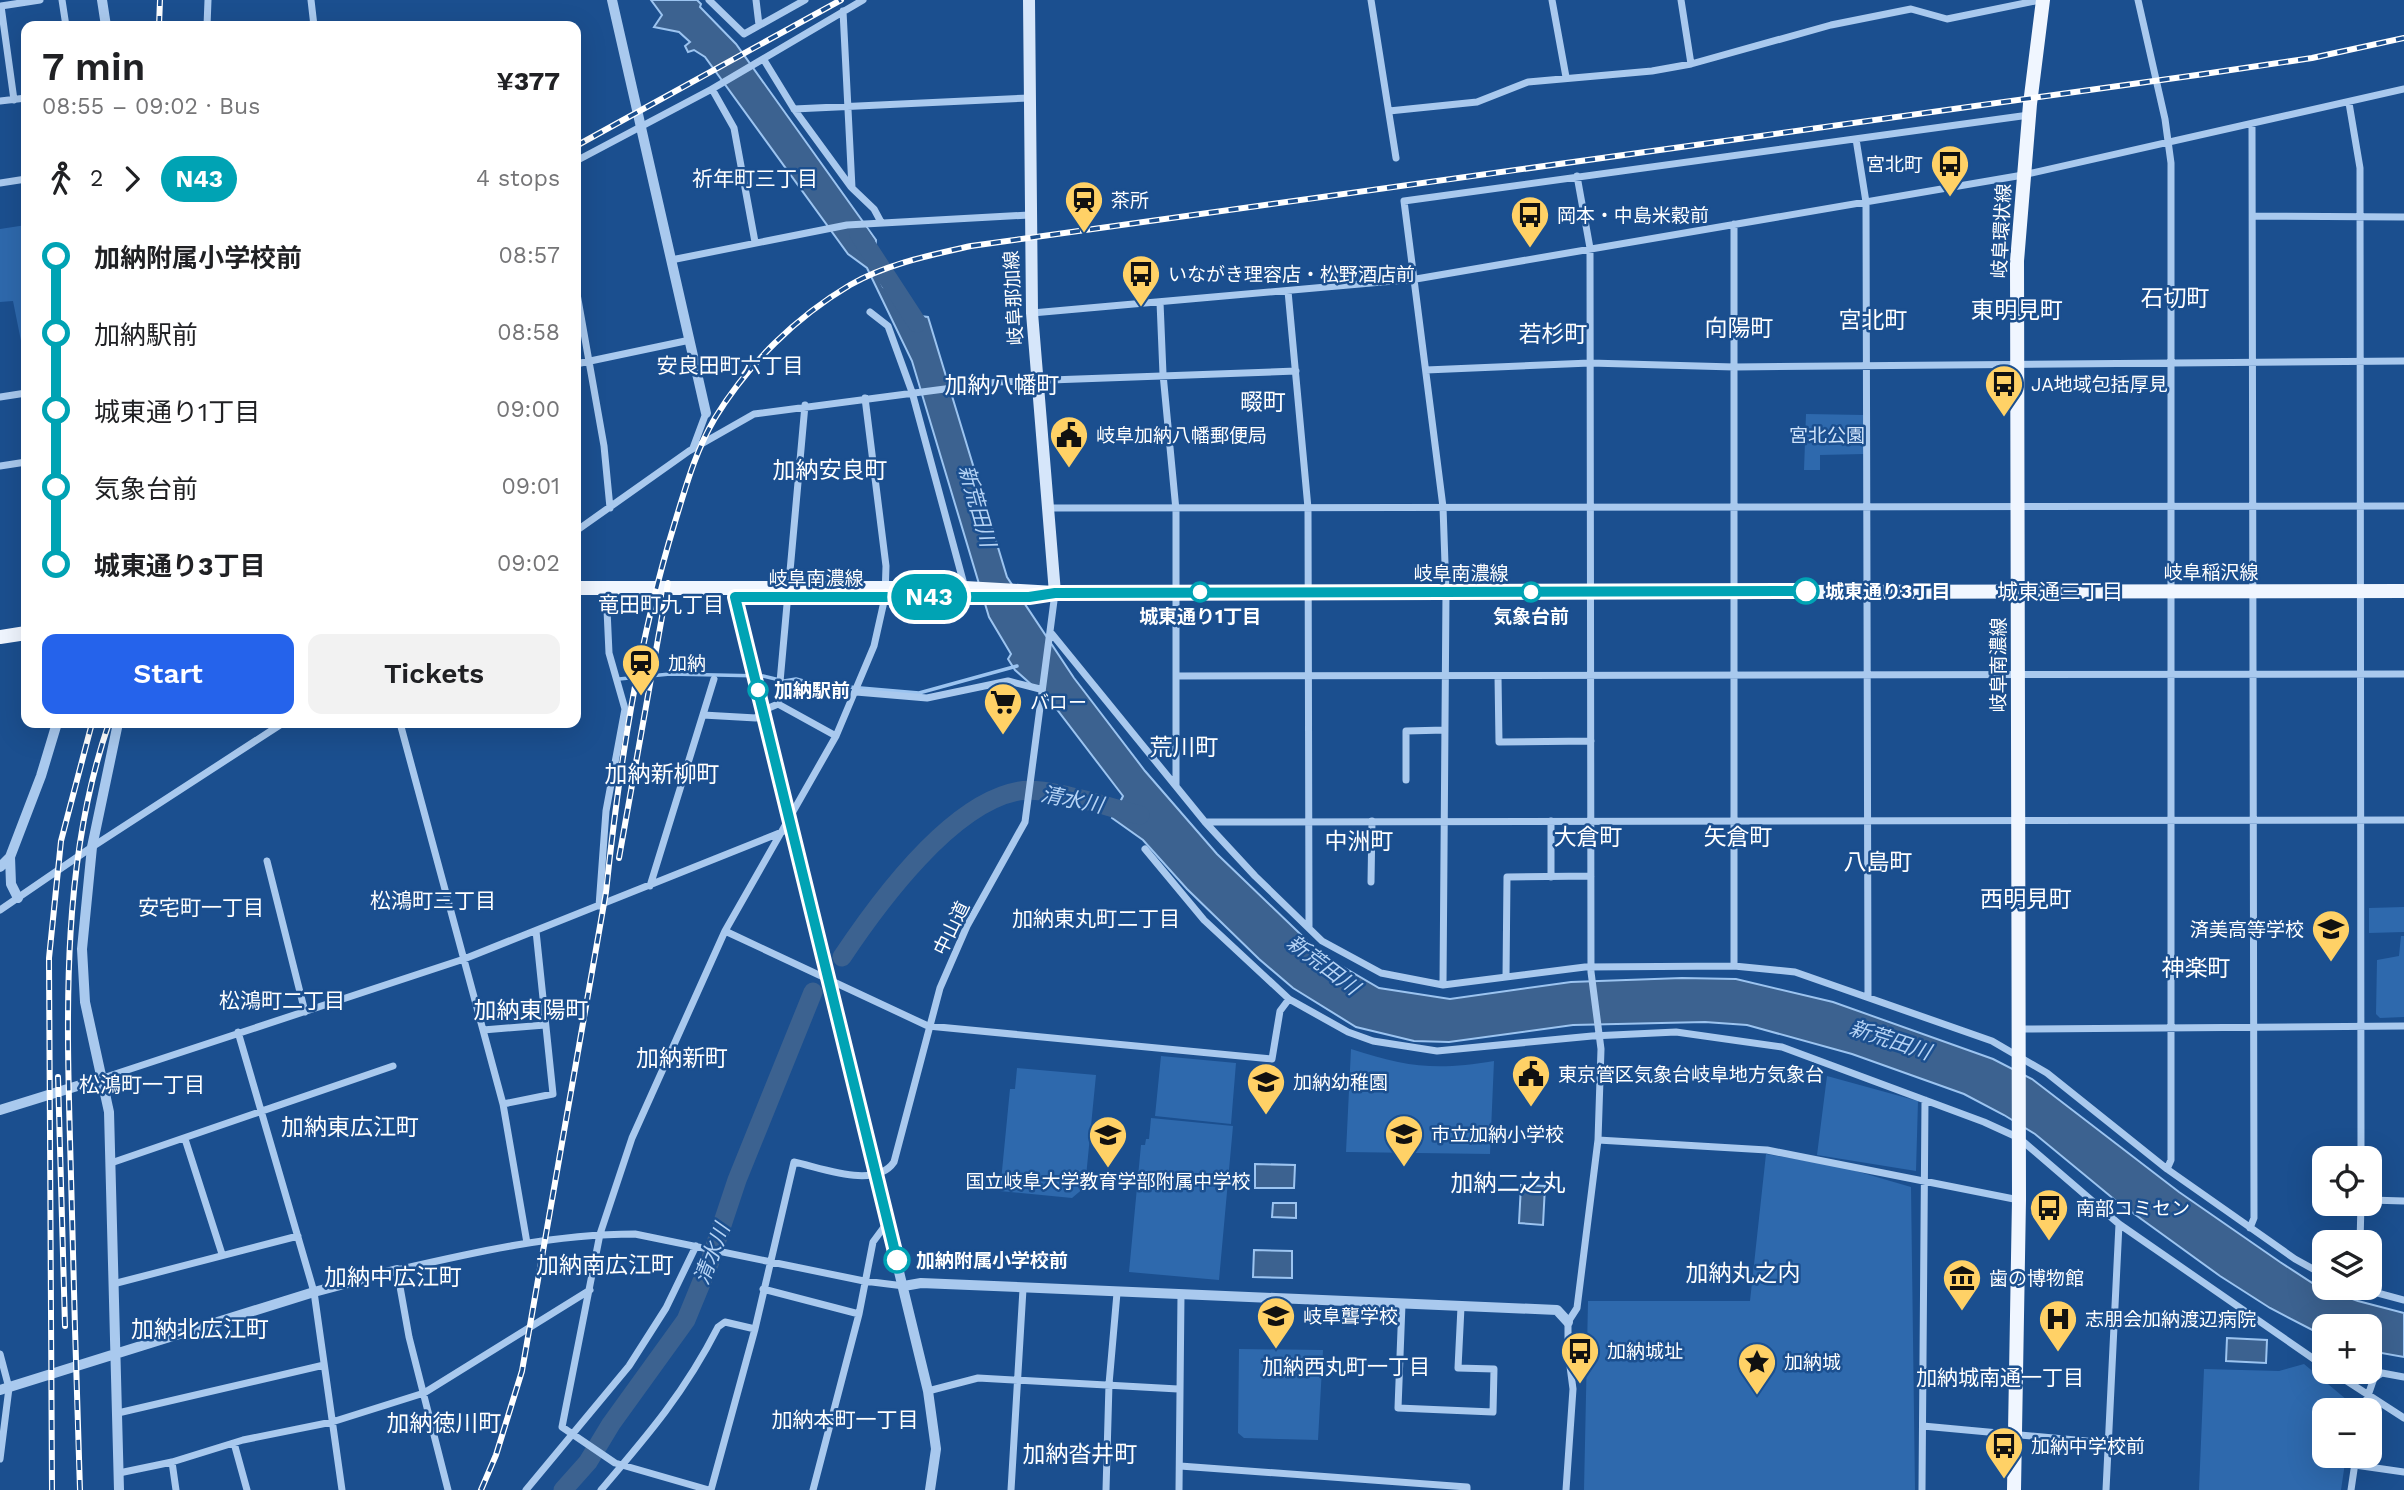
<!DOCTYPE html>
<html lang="en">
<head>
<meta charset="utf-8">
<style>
	body { margin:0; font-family:"Work Sans","Noto Sans JP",sans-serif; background:#f2f2f2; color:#202124; height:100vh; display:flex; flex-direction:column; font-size:26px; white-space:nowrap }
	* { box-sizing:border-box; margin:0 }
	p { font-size:23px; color:#757577 }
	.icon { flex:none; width:38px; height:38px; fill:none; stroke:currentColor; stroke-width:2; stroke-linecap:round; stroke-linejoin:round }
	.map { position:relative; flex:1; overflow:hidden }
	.drawer { position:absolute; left:21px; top:21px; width:560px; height:707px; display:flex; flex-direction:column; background:#fff; border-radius:14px; box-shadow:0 7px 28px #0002 }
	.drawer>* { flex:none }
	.badge { padding:0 14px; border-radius:23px; font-size:24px; line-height:46px }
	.controls { position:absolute; left:2312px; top:1146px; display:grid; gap:14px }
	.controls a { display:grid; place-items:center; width:70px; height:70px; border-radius:14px; background:#fff; box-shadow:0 7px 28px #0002; font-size:35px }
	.map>.badge { position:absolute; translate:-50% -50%; box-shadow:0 0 0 4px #fff }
	.legs { display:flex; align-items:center; gap:10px; height:77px; padding:0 21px; font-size:23px }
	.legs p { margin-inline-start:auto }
	.overview { display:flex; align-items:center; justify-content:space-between; height:119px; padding:0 21px }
	h1 { font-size:38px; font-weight:600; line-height:52px }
	.cta { display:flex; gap:14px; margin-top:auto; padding:14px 21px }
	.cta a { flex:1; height:80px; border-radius:14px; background:#2563eb; color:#fff; font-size:28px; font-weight:600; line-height:80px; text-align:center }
	.cta a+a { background:#f2f2f2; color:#202124 }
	ul { padding:0 21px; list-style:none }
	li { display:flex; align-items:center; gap:24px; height:77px; font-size:26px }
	li i { display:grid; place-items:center; width:10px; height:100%; margin:0 9px; background:currentColor }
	li i::after { content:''; width:18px; height:18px; margin:-9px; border:5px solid; border-radius:50%; background:#fff }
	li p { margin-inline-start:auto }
	li:first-child i { background:linear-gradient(#0000 50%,currentColor 0) }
	li:last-child i { background:linear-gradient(currentColor 50%,#0000 0) }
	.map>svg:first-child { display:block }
</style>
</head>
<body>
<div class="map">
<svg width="2404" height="1490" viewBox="0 0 2404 1490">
	<rect width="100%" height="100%" fill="#1b4f8f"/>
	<path fill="#2e69ad" d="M26,225V366L13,301L0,302V229Z
		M1806,414L1864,415V454L1820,455V470H1804Z
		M2404,907V932L2369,933V908Z
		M2401,936H2404V1017L2380,1018L2376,1014L2377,960L2399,956Z
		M1351,1049C1406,1067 1436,1071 1494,1061L1490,1154L1346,1152Z
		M1161,1056L1236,1063L1231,1124L1155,1116Z
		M1017,1068L1096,1075L1085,1187L1072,1198L1000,1191L1010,1089H1015Z
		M1827,1076L1918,1101L1916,1171L1817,1155Z
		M1151,1118L1233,1126L1219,1280L1129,1272L1141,1145H1145L1146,1139H1149Z
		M1766,1154L1842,1167L1911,1187L1915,1490H1584L1588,1301H1750Z
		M1239,1349L1323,1350L1318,1440L1244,1438L1238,1433Z
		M2304,1364L2353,1405L2352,1410H2324V1456H2346L2341,1490H2199L2204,1369L2279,1371Z"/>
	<path fill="#3c6290" stroke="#9cc4f0" stroke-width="2" d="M651,0H697L701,4L700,7L736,44L876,240L874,267L883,287L909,302L920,316L928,317L1007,577L1074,678L1145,771L1217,854L1321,954L1379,988L1450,999L1571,982L1682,978L1736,979L1833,1002L1993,1059L2032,1079L2179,1192L2280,1262L2317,1286L2358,1301L2404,1313V1357L2370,1351V1326H2324V1336L2270,1308L2220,1276L2115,1200L2035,1134L2004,1115L1964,1094L1852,1054L1747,1025L1705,1022L1573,1025L1449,1042L1414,1041L1356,1027L1293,988L1259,959L1187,889L1143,840L1112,818L1123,796L1052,703L1015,670L1008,659L1011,654L989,617L912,361L867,268L848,254L705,57L694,50L688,52L685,46L690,42L679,32L654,27L662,15Z
		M1255,1164L1295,1165L1294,1188H1255Z
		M1521,1185L1545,1186L1543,1225L1519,1223Z
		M1273,1203H1296V1218L1272,1217Z
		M1254,1250L1292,1251V1278L1253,1277Z
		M2227,1338L2267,1340L2266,1363L2226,1361Z"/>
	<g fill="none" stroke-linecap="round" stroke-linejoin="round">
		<path stroke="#9cc4f0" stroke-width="3.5" d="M619,679L670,674L763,676L784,681L796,679L814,684L919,693L1017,666"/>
		<path stroke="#3c6290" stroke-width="19" d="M859,234L917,323
			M842,957C878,903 951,803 1019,791C1048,786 1110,808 1140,815
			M563,1490L588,1462L611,1424L686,1320L709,1264L737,1180L813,992"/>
		<path stroke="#a9c9ee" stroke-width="7" d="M62,0L66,26
			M311,0L314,26
			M709,0L744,34L805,0
			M756,0L759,25
			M1371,0L1396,158
			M1552,0L1566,77
			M1681,0L1691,64
			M2138,0L2165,119L2171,163V1160L2167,1169
			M843,11L852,188L874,209L881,222
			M207,26L208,0
			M764,60L794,109L851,187
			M712,89L863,0
			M14,100L1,6L40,0
			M0,101L26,98
			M2349,103L2360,168L2361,1158
			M794,109L1029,98
			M1389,111L1477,102L1528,82L1652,71L1691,64L1831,25L1911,9L1947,19L2040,0
			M1856,139L1866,202L1868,997
			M576,161L712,89L734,128L755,242
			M0,183L26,179
			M2253,216L2404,217
			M1734,224V966
			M671,260L847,225L1029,215
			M576,288L604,446L610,508
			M1288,291L1308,508L1309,927
			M1160,302L1163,374L1176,510V785
			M870,312L888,326L912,392L965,588
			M1032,313L1416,279L2023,175L2404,89
			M576,364L690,340
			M1426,370L1590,363L1734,367L2404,361
			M0,397L26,393
			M693,448L706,413
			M0,466L26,462
			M1050,508L2404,506
			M576,531L689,451L754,414L998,382L1296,371
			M1052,634L1205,822L1255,876L1322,941L1381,973L1443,985L1585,967L1734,966L1795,972L1992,1041L2047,1073L2167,1169L2295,1259L2324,1275
			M1176,676L2404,674
			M1498,676L1499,742L1591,741
			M856,692L927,698L1008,681L1040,689
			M778,704L805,405
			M778,704L836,736
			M703,715L756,718L764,710L778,704
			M400,723L503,1104L527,1243
			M1406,780V731L1445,730
			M1205,822L2404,820
			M1145,849L1204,920L1289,999
			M267,861L305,1012
			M1551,877V821
			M1371,882L1372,821
			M650,886L714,679
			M599,906L606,811L625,709L609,653L606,588
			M0,910L92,847L283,723
			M725,931L928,1026L1272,1059L1280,1011L1289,999L1348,1032L1373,1041L1437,1051L1592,1036L1676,1032L1782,1047L1984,1122L2019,1138L2119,1224L2324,1366
			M1506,977L1507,877L1591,876
			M1443,985L1446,592L1443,507L1404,201L2029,115
			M2019,1029L2404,1026
			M483,1030L545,1025
			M238,1032L314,1292L342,1490
			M103,1078L464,959L782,832
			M503,1104L553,1094L536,931
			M185,1139L222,1254
			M1598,1140L1767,1150L2019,1200
			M111,1163L393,1066
			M2370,1200L2404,1201
			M2250,1228L2254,1218L2252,125
			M2360,1242L2361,1204
			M113,1284L298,1236
			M2359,1288L2404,1300
			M763,1289L859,1314
			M1402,1304L1398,1408L1493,1412L1494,1369L1458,1368L1461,1307
			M0,1354L9,1388L0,1459
			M2333,1372L2404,1418
			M928,1391L978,1378L1178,1389
			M2363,1410L2374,1378L2382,1373L2404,1377
			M118,1413L324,1365
			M1923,1426L2108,1443
			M234,1443L247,1490
			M172,1462L176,1490
			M2355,1465L2404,1472
			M1180,1466L1467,1487V1490
			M119,1473L172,1462L243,1440L332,1422L424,1393L590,1290
			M448,1490L409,1337L397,1270C475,1252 554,1234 635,1234L864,1281L904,1286
			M526,1490L629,1366L666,1308L696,1246
			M601,1490C648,1435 685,1392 718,1327L725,1322L755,1329
			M709,1490L615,1463L562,1427L600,1234L632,1138L725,931L836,736L874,646L885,597L886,566L865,398
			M711,1490L755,1329L794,1162C820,1167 875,1190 894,1162L940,988L967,926L1025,822L1055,593
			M813,1490L859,1314L873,1242L887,1223
			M1011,1490L1023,1289
			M1106,1490L1109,1384L1117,1293
			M1179,1490L1181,1295
			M1566,1490L1573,1389L1568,1351V1322L1577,1308L1598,1140L1601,1049L1591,972L1590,248L1577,176
			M1922,1490L1925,1100
			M2106,1490L2119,1224
			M2351,1490L2356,1456"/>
		<path stroke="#a9c9ee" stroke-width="10" d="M102,0L106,26
			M612,0L706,413
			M733,589L928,1391L936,1449L930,1490
			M118,723L92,847L82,949L85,1002L109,1112L119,1490
			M0,867L10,857
			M18,898L11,884L10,857L41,776L57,723
			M0,1110L103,1078
			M904,1286L921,1283L1557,1310L1568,1322
			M0,1390L314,1292L397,1270"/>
		<path stroke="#d6e6fa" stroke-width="12" d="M1029,0L1032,313L1055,593"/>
		<path stroke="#f0f6ff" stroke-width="14" d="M576,588H965L1055,593L2404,591
			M0,637L26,633
			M2014,1490L2019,1200L2017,261L2030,104L2043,0"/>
		<g stroke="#fff" stroke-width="6">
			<path id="rail" d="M159,26L160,0
				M576,146L841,0
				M619,858L668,583
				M58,1077L65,1326
				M52,1490L49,958L61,841L92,723
				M80,1490C76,1385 74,1281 71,1176C67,1026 59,867 109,723
				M481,1490L496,1455L522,1371L606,892C619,768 638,642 675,522C686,486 696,450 715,418C748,364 796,317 850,285C886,264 931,255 971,246L2197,75L2312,58L2404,38"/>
		</g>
		<use href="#rail" stroke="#1b4f8f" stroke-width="3.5" stroke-dasharray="10" stroke-linecap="butt"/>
	</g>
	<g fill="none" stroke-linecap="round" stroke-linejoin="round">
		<g stroke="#fff" stroke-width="16">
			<path id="line-1" d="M897,1260L735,597H1029L1055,593L1806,591"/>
		</g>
		<use href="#line-1" stroke="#00a3b4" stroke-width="10"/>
	</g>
	<defs>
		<g id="bus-pin" transform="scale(2.0125)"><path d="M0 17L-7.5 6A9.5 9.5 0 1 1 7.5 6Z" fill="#ffd166" stroke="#1b4f8f"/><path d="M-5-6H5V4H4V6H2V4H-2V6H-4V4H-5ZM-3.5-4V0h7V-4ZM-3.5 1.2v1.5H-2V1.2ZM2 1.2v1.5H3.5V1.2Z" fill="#111"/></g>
		<g id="station-pin" transform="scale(2.0125)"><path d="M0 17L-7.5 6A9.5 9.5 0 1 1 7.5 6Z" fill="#ffd166" stroke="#1b4f8f"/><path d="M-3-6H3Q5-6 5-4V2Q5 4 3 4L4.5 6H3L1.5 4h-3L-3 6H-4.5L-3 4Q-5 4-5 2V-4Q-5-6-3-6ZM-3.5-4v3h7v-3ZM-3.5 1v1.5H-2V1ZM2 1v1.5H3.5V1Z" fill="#111"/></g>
		<g id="civic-pin" transform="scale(2.0125)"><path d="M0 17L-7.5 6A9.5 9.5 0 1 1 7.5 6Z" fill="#ffd166" stroke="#1b4f8f"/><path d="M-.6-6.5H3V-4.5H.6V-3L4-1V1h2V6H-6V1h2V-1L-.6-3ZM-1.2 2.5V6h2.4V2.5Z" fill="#111"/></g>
		<g id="supermarket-pin" transform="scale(2.0125)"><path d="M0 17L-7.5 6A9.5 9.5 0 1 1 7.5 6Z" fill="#ffd166" stroke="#1b4f8f"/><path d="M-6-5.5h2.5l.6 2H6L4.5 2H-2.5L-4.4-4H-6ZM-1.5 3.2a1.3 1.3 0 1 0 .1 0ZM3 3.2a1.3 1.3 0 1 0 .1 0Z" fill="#111"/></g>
		<g id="school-pin" transform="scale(2.0125)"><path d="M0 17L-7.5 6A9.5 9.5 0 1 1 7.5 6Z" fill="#ffd166" stroke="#1b4f8f"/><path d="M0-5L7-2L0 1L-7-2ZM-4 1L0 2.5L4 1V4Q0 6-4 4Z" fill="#111"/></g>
		<g id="museum-pin" transform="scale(2.0125)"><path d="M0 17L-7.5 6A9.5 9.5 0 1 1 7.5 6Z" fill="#ffd166" stroke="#1b4f8f"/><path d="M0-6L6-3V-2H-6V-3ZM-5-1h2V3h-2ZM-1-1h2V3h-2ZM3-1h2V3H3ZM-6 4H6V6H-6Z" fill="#111"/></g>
		<g id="hospital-pin" transform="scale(2.0125)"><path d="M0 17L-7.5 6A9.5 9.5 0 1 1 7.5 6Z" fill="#ffd166" stroke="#1b4f8f"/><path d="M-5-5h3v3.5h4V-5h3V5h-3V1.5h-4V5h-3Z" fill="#111"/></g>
		<g id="sight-pin" transform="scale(2.0125)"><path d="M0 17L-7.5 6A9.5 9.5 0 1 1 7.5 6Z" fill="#ffd166" stroke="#1b4f8f"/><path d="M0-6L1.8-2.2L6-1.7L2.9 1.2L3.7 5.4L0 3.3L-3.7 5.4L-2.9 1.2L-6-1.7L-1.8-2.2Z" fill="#111"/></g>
	</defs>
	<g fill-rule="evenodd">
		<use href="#bus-pin" x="1950" y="164"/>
		<use href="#station-pin" x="1084" y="200"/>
		<use href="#bus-pin" x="1530" y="215"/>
		<use href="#bus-pin" x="1141" y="274"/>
		<use href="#bus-pin" x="2004" y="384"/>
		<use href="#civic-pin" x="1069" y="435"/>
		<use href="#station-pin" x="641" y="663"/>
		<use href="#supermarket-pin" x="1003" y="702"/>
		<use href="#school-pin" x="2331" y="929"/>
		<use href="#civic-pin" x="1531" y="1074"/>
		<use href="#school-pin" x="1266" y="1082"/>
		<use href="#school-pin" x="1404" y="1134"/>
		<use href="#school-pin" x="1108" y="1135"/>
		<use href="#bus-pin" x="2049" y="1208"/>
		<use href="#museum-pin" x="1962" y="1278"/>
		<use href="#school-pin" x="1276" y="1316"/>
		<use href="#hospital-pin" x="2058" y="1319"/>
		<use href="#bus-pin" x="1580" y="1351"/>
		<use href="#sight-pin" x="1757" y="1362"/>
		<use href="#bus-pin" x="2004" y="1446"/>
	</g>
	<g fill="#fff" stroke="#00a3b4" stroke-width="3.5">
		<circle cx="1806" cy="591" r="12"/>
		<circle cx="1200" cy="592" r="9"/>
		<circle cx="1531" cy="592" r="9"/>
		<circle cx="758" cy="690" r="9"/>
		<circle cx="897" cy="1260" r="12"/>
	</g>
	<g text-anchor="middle" stroke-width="5" stroke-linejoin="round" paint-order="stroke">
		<g font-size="19" fill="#fff" stroke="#1b4f8f" text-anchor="start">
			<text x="1923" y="171" text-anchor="end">宮北町</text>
			<text x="1111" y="207">茶所</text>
			<text x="1557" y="222">岡本・中島米穀前</text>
			<text x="1168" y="281">いながき理容店・松野酒店前</text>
			<text x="2031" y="391">JA地域包括厚見</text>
			<text x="1096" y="442">岐阜加納八幡郵便局</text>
			<text x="668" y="670">加納</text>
			<text x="1030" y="709">バロー</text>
			<text x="2304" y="936" text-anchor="end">済美高等学校</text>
			<text x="1558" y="1081">東京管区気象台岐阜地方気象台</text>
			<text x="1293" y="1089">加納幼稚園</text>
			<text x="1431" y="1141">市立加納小学校</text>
			<text x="1108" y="1188" text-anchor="middle">国立岐阜大学教育学部附属中学校</text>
			<text x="2076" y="1215">南部コミセン</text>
			<text x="1989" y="1285">歯の博物館</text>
			<text x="1303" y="1323">岐阜聾学校</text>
			<text x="2085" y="1326">志朋会加納渡辺病院</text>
			<text x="1607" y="1358">加納城址</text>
			<text x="1784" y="1369">加納城</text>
			<text x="2031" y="1453">加納中学校前</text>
		</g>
		<g font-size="19" fill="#fff" stroke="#1b4f8f">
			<text transform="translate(2001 231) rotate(-87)" y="7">岐阜環状線</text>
			<text transform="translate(1013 298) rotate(-93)" y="7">岐阜那加線</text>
			<text x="2211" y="579">岐阜稲沢線</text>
			<text x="1461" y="580">岐阜南濃線</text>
			<text x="816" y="585">岐阜南濃線</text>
			<text transform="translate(1998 665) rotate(-90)" y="7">岐阜南濃線</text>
			<text transform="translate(951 928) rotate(-64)" y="7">中山道</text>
		</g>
		<g font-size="19" fill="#cfe3fa" stroke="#1b4f8f">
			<text x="1827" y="442">宮北公園</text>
		</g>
		<g font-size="19" font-weight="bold" fill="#fff" stroke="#1b4f8f" text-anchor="start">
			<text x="1825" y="598">城東通り3丁目</text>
			<text x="1200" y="623" text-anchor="middle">城東通り1丁目</text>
			<text x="1531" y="623" text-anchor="middle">気象台前</text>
			<text x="774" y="697">加納駅前</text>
			<text x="916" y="1267">加納附属小学校前</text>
		</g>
		<g font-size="21" fill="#fff" stroke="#1b4f8f">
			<text x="755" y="186">祈年町三丁目</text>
			<text x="730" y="373">安良田町六丁目</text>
			<text x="2060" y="599">城東通三丁目</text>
			<text x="661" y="612">竜田町九丁目</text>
			<text x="433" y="908">松鴻町三丁目</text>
			<text x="201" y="915">安宅町一丁目</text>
			<text x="1096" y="926">加納東丸町二丁目</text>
			<text x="282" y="1008">松鴻町二丁目</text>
			<text x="142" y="1092">松鴻町一丁目</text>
			<text x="1346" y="1374">加納西丸町一丁目</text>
			<text x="2000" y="1385">加納城南通一丁目</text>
			<text x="845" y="1427">加納本町一丁目</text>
		</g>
		<g font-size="21" font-style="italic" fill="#b5d3f5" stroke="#1b4f8f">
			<text transform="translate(977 506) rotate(74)" y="7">新荒田川</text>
			<text transform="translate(1072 800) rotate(11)" y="7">清水川</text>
			<text transform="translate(1323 965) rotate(37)" y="7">新荒田川</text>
			<text transform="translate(1890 1040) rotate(18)" y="7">新荒田川</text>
			<text transform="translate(712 1254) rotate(-69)" y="7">清水川</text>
		</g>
		<g font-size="23" fill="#fff" stroke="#1b4f8f">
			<text x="2175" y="306">石切町</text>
			<text x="2017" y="318">東明見町</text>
			<text x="1873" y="328">宮北町</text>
			<text x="1739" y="336">向陽町</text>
			<text x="1553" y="342">若杉町</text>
			<text x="1002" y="393">加納八幡町</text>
			<text x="1263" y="410">畷町</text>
			<text x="830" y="478">加納安良町</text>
			<text x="1184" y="755">荒川町</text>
			<text x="662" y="782">加納新柳町</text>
			<text x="1588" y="845">大倉町</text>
			<text x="1738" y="845">矢倉町</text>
			<text x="1359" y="849">中洲町</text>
			<text x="1878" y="870">八島町</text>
			<text x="2026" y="907">西明見町</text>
			<text x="2196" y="976">神楽町</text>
			<text x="531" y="1018">加納東陽町</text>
			<text x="682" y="1066">加納新町</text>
			<text x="350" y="1135">加納東広江町</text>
			<text x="1508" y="1191">加納二之丸</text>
			<text x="605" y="1273">加納南広江町</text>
			<text x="1743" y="1281">加納丸之内</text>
			<text x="393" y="1285">加納中広江町</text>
			<text x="200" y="1337">加納北広江町</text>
			<text x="444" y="1431">加納徳川町</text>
			<text x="1080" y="1462">加納沓井町</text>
		</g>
	</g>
</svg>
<div class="controls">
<a><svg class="icon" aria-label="locate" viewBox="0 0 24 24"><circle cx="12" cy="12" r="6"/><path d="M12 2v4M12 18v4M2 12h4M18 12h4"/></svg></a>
<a><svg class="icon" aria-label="layers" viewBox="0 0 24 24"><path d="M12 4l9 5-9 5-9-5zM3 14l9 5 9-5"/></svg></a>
<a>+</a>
<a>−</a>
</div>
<b class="badge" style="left:929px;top:597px;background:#00a3b4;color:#fff">N43</b>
<section class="drawer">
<div class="overview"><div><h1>7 min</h1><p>08:55 – 09:02 · Bus</p></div><b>¥377</b></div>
<div class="legs"><svg class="icon" aria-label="walk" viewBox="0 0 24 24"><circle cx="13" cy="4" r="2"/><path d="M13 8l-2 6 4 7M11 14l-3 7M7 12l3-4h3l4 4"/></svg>2<svg class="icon" aria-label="forward" viewBox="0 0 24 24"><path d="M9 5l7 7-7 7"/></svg><b class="badge" style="background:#00a3b4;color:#fff">N43</b><p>4 stops</p></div>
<ul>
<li><i style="color:#00a3b4"></i><b>加納附属小学校前</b><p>08:57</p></li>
<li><i style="color:#00a3b4"></i><span>加納駅前</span><p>08:58</p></li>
<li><i style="color:#00a3b4"></i><span>城東通り1丁目</span><p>09:00</p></li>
<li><i style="color:#00a3b4"></i><span>気象台前</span><p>09:01</p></li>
<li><i style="color:#00a3b4"></i><b>城東通り3丁目</b><p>09:02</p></li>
</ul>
<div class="cta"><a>Start</a><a>Tickets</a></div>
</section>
</div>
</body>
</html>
